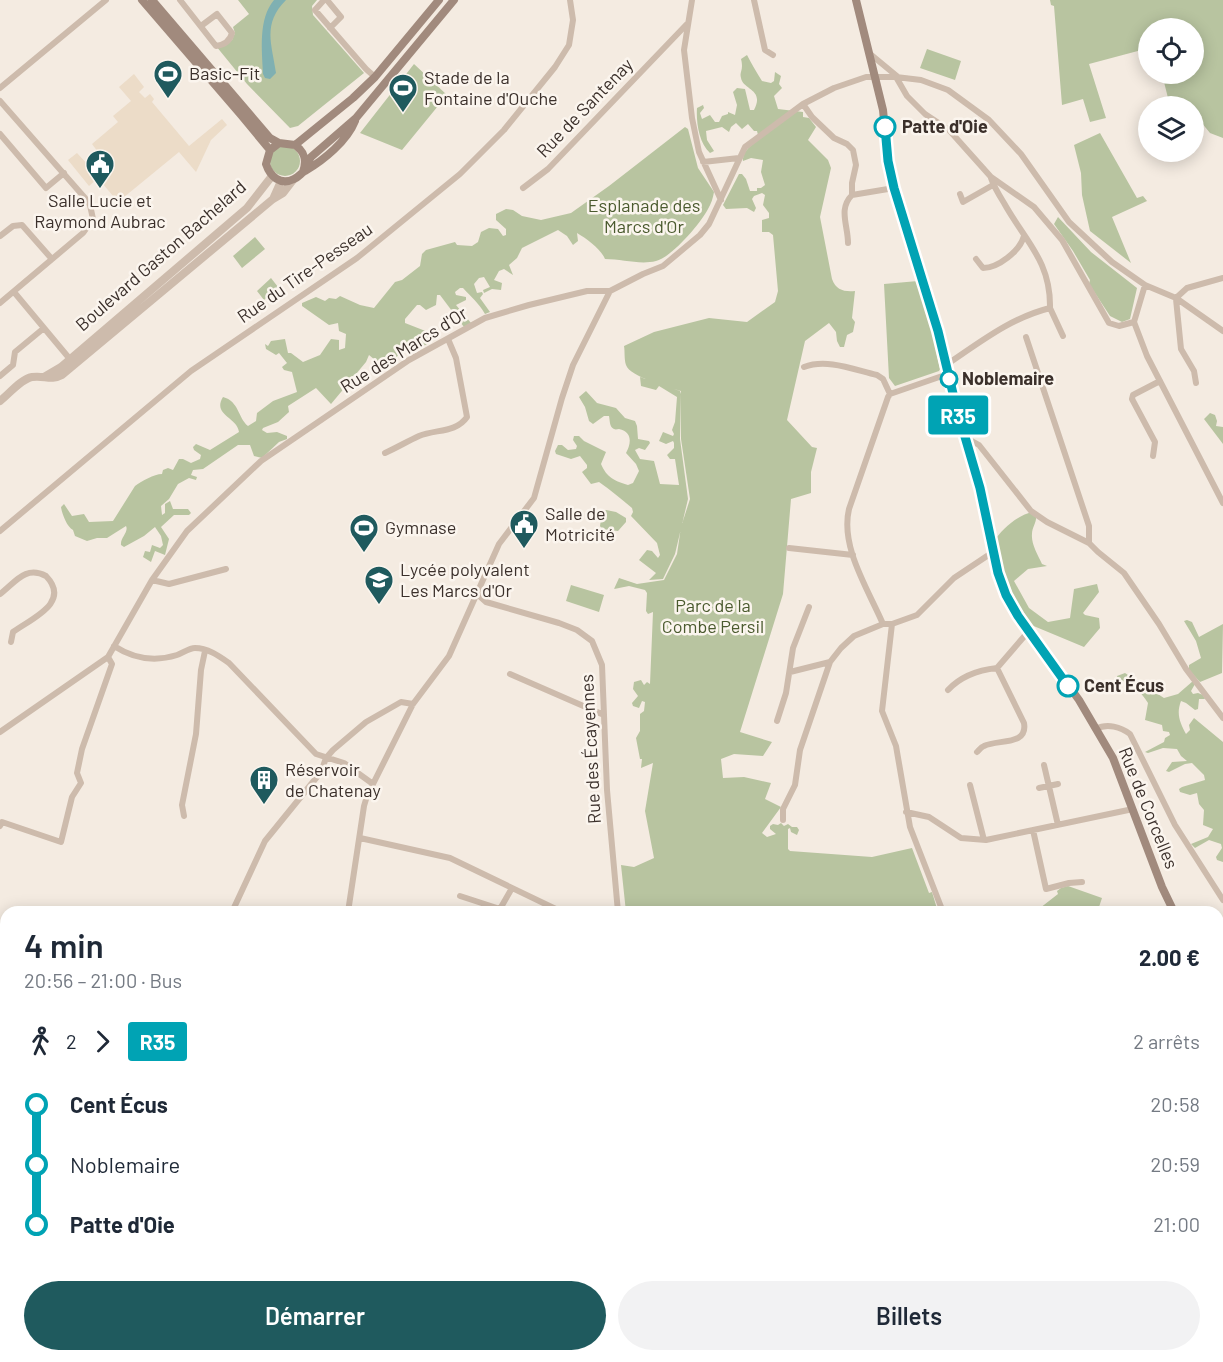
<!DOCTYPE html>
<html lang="fr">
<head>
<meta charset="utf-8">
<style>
	body { margin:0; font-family:Barlow,sans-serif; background:#f2f2f3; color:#1f2937; height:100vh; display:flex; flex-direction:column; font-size:22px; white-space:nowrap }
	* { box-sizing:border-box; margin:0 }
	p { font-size:20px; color:#747a83 }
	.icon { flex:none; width:33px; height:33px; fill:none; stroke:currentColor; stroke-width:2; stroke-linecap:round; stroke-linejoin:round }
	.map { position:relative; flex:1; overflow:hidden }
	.panel { position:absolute; left:0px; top:906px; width:1224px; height:456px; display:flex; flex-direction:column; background:#fff; border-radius:18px 18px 0 0; box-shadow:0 3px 15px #0003 }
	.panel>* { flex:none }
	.badge { padding:0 12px; border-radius:4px; font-size:21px; line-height:39px }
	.tools { position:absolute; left:1138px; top:18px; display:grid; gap:12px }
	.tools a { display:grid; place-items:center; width:66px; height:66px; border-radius:50%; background:#fff; box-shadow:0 3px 15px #0003; font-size:30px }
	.map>.badge { position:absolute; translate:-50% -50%; box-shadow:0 0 0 3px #fff }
	.legs { display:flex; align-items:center; gap:9px; height:66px; padding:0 24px; font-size:20px }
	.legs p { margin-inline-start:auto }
	.head { display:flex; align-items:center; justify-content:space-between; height:102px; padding:0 24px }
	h1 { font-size:33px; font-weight:600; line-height:45px }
	.button { display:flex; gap:12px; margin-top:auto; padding:12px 24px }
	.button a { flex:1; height:69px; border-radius:36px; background:#1f5a5e; color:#fff; font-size:24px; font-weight:600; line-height:69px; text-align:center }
	.button a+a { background:#f2f2f3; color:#1f2937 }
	ul { padding:0 24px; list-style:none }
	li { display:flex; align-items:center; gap:21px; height:60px; font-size:22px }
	li i { display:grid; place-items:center; width:9px; height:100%; margin:0 8px; background:currentColor }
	li i::after { content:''; width:15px; height:15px; margin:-8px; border:4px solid; border-radius:50%; background:#fff }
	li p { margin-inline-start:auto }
	li:first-child i { background:linear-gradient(#0000 50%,currentColor 0) }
	li:last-child i { background:linear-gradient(currentColor 50%,#0000 0) }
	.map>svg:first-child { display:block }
</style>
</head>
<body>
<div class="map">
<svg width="1223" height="1362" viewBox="0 0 1223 1362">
	<rect width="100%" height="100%" fill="#f4ebe1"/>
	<path fill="#b8c4a0" d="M238,0H317L312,6L313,15L364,73L298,126L290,128L247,84L216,46L232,40L235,33L233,27L249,14Z
		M1050,0H1223V138L1210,133L1201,122L1194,121V106H1170L1162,74H1194V28H1149V48L1089,64L1106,118L1090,122L1083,99L1062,105L1054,6L1051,5Z
		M927,49L961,61L955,80L920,68Z
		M747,55C751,63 757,73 762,81L771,83L774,81L775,72L781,76L779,84L782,88L774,96L778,109L803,112V117L809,118L816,127L808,140L828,160L831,168L820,217L832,279C836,290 844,292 855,291L852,318L855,322L853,332L847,335L844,347H840L837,341L836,332L829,323L805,341L787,420L812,447L817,448L811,472V493L791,499L783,594L740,732L772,742L763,756L734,754L721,759L723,778L744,777L771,783L765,799L781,807L762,833L767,837L776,834L770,829V826L773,824L778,825L781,823L784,826L788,824L792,827H797L799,830L797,835L791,832L790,828L788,829V849L790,851L872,857L912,848L929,893L932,892L938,912H626L621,865L634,867L654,858L645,811L653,763L641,768L642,759H640L636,738L640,731V714L644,711L645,702L642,701L639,708L633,706L632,703L638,696L633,689L634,682L641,680L644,685L647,682L650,684L653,612L648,614L646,611L647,593L645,590L629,586L614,589L619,578L637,584L664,580L677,554L681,527L690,499L681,439V391C669,387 630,377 626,365C624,359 625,351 624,346L654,332L709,318L747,322L775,302L778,291L773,235L769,232H762V220L769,218V213L763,205L765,195L762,193L754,196L752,199L756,208L754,212L747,208L726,209L723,205L739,174H742L746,179L750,191H757V188H761L765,185L761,172L763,160L751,158L743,161C742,151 752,145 759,139L757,131H754L748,124L742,129L736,123L731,127L729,132L722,127L706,131L707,140L714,151L710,153C699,143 696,122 697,108L703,105L704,108L700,113L702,119L710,115L715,122H719L722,116L728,114V112L735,115L737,105L733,92L737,88L745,89L750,110H754C765,89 743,90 741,78C739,71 744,71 741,59Z
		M414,64L447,95L402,150L360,133Z
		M685,127L688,129L698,168L714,192C713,198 711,204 708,209C701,223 671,258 656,261C640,265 622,259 605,259C601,249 587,239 577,233L578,241L573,245L567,236L558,230L522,248L517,258L509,265L513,275L504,269L499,271L494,280L502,283L501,290L492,289L484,293L483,290L490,287L484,277L479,278L474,284L477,293L482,292L483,294L480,298L490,312L485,314C478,302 472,298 463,288H460L455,292L456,295L466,297V300L456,305L471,323L464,327L440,295H437L436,305L426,310L420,305H417L405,319V323L428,332V340L431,342L412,352L409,348C395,353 396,362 387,370L369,355L366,362L331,404L316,388L288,406L289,412L278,422L263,428L262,430L267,433L277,432L287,436V439L279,442L262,458L254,456L250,445H238L203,469L193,470L191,475L197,477L196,480L189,478L178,484L169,499L161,506L162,515L165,513V504L170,501L173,509H188L191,513L189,515H174L161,527L169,539L165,555L155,551L151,562L143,557L145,551L150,552L152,545L160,548L163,545L161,536L155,527L144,536L124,547L121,545C120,538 129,532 126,526L107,538H97L87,541L75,536L73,530C67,527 62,514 61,507L64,504L72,516L84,514L89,522L113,521L135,486C142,481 154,474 162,474L163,470L168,468L173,470L179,459H183L191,463L200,459L201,455L194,450L193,447L196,444L210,450L239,432C237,417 212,415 223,397C239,401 238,418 248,426L256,421L257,413L273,401L297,392L292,372L284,370L282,367L287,363L279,353L276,355L266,349L265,344L268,346L271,341L285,339L288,353H291L303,362L320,355L331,339L339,340V350L345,348L346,334L339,331L338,323L329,325L302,306V303L316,297L325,301L329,298L336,299L340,296L360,305L374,308L395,282L402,280L420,266L422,254L426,250L455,242L457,245L472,246L478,242L481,232L489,228L498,229L503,236L506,235V229L496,220V214L506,209L513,210L522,216L541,220L571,213L609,186Z
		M1100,133L1137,198L1143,196L1147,201L1112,217L1131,263L1090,231L1082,195L1081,173L1074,145Z
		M270 161a15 15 0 1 1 30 0a15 15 0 1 1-30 0Z
		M1058,217L1091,252L1137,288L1130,319L1122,322L1110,316L1089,284L1090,280L1073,251L1054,224Z
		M255,237L265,249L242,268L233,256Z
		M271,278L278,287L264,300L257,291Z
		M918,281L928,313L940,369L939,371L895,386L889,378L884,284Z
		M640,377L680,391L681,394L680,439L688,499L675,554L663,579L649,580L656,573L639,560L647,550L652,551L658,558L660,555L657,543L631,516L633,512L632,508C621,499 611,490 599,482L591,484L582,472L587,468V465L580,456L571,459L556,454L555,451L558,445H562L568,450L576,449L577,446L573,440L574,436H579L584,441L606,452L601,464C607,478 615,481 628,485L633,483L639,471L636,464L626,453C631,444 633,432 619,429C617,429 616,430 614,429C609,427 610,420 609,416H604L593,424L589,421L585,407L579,397L586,391L597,403L616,408L625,418L635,421L637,426L638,439L649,441L650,443L645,450L639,448L635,450L640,459L654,461L660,484L679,485L675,459H670L667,455L674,448V443L673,441L666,444L659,441L663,432L673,436L674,434L672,430L675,422L677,397L659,386L656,390L641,386Z
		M1210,413L1215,415L1217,421L1216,426L1223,427V444L1204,419Z
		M606,510L616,512L626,518V522L618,531L602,529L600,526L602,512Z
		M1033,512L1036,515C1037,523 1032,527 1032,534C1031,544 1038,555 1042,564L1047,566L1028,569L1014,581L1029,608L1048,622L1070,618L1074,589L1097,584L1099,592L1083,613L1085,615L1099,618L1100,628L1084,647L1024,622C1022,609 1015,603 1010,592C1003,576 997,559 994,541C1002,529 1019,514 1033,512Z
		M571,585L604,595L599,612L566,601Z
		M1187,620L1192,622L1199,637L1223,624L1222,673L1200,682L1189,670V665L1201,658L1196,641L1184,621Z
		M1125,673L1164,698L1178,694L1193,681L1195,684L1191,691L1193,694L1198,693L1203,695L1205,699H1199L1198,709L1195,710L1186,703L1181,701C1176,714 1180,723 1186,734L1190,730L1189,725L1194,718L1223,742V862L1217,860L1216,857L1222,848L1221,844L1209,840L1195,848L1191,844L1208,837L1213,829L1203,825L1204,810L1199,804L1197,793L1190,795L1180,792L1179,789L1182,787L1205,780L1204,775L1192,763L1185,764L1169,772L1166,771L1172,762L1187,761L1181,756L1177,749L1163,748L1148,753L1145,752L1164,742L1165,738L1170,735L1169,732L1163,731L1162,725L1145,720L1148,703C1141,691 1130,683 1118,679L1117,676Z
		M1068,886L1102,898L1099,907L1114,912H1042L1040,908L1058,894L1057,891L1061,888Z
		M6,983V1054H0L2,987Z
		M1223,1118V1362H819L815,1356H1218V1120Z
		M0,1123H6V1189H0Z
		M6,1335V1356H119V1362H0V1337Z
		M391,1356L397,1358L466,1356L499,1362H389Z
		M511,1356L547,1362H509Z
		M555,1356H611L616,1362H554Z"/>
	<path fill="#ecdcc8" d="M134,74L144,87L139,92L145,98L150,94L154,99L152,102L189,146L222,119L227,125L211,140L196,172L179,152L118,202L98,178L89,186L68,160L77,153L89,166L101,156L92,144L118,122L113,116L131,101L119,87Z"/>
	<path fill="#7fb0b2" d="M274,0H286C262,24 272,44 276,73L270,79L265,78L263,74C262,50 258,19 274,0Z"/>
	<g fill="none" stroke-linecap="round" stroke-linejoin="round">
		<path stroke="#cdbbac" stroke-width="6" d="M180,0L216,46C224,45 230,41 232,33L217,14L201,26
			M324,0L315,10L366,69L375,77
			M327,0L341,17L330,28
			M692,0L684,50L692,118L699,152L721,200
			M754,0L765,50L773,55
			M869,53L898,77
			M896,77L907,96L925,114L949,130L991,177L1034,207L1062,240L1109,323L1119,326L1134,322L1145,285
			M0,88L106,0
			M0,101L85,198L90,205L93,219L83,233L0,303
			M803,104L812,117L834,138L847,144L853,150L856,165L852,183V195L894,188
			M0,134L46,188L64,173
			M703,162L739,158
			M523,188L548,169L687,24
			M960,194L963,202L993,185
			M0,236L13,226L22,225L51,258
			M848,243C848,225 838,209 852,195
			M976,259L983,268C998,268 1020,251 1024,236
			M14,292L69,358
			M1176,298L1187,288L1223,278
			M1176,299L1181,349L1194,371L1196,383
			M1050,308L1063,336
			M1134,322L1147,356L1223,503
			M1026,337L1089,526V543
			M946,365C979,343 1010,318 1050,308C1051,261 1025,241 1004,203C999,195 994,187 991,178
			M804,367C827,358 855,370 877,375L883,379L890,394
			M0,376L13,365L15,352L44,328
			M965,441L970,440L979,445L1031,511L1047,522L1089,543L1098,552L1124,573L1159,624L1186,669L1223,718
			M385,453C396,448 408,441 419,436C436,429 456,433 467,417L456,358L448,339
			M1153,456L1155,442L1132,399L1133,395L1160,381
			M0,531L191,371L357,258L460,174L504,130L555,67L569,45L573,20L570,0
			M789,548L853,555
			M152,580L169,584L226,569
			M476,593L486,602L559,623L577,630L592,641L602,665L607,790L618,912
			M0,594C15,583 25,565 46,576C72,603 30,619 13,632L11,642
			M883,624C868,589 840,547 849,509L888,397L890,394L948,374
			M892,624L882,711L896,746L910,827L943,912
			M114,646C134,659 155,662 177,655C183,653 189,648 195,648C208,648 219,656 229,663L316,754L344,763L373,784
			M790,672L830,662
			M510,674L604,715
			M948,690C960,677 979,670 997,668L1028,632
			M777,721L786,693L793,648L809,607
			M1096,729C1107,723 1121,727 1130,734L1175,825L1223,900
			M0,732L108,657L152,580L187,531L261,461L409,360L485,318L529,305L587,291H610L643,274L663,266L700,235L709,224L745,147L803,104L834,88L866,77H896L921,80L948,90L989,120L1021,154L1069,222L1112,262L1145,285L1176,298L1223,331
			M977,752C979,750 981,747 984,746C998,739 1028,746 1024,723L997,668
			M1044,765L1058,825
			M970,785L984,840
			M1039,788L1058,784
			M906,812L929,817L961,838L986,840L1133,809
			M184,816L182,805L196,734L201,670L205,651
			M783,820V809L795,785L800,750L830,662L841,648L854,636L883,624H892L917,615L954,578L993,552
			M0,826L2,822L61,842L72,797L81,783L77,773L82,749L112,664L108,657
			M1033,830L1046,889L1069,883L1082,882
			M360,838L450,858L562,912
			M460,896L500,909L512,888
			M232,912L265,841L321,772L326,758L333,750L366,722L401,702L413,704
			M348,912L364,806L367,796L413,704L449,656L499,544L534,498L562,398L573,365L610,291
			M327,1356L329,1362
			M806,1356L810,1362"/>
		<path stroke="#cdbbac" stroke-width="8" d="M273,199L281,181
			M44,377L61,367L247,208L272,176
			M0,401C9,394 21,379 32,377C44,375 51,381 62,375L273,199L283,193L293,180"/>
		<path stroke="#a18a7d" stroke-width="8" d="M142,0L241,115L270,150
			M152,0L270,138L279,143
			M856,0L883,110L888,161L894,188L938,331L956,406L980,488L993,552L1002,586L1018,616L1079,700L1113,758L1162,887L1174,912
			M295,145L353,98L375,77L439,0
			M305,166L311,157L356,118L454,0
			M303,172C307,160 305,152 295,145L279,143L270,150L266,164C270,176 280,186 294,179C299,177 301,173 305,171C324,160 347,141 355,121
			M1218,1046L1223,1061"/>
	</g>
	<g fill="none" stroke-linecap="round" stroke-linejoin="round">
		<g stroke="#fff" stroke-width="14">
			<path id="line-1" d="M885,127L888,161L894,188L938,331L956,406L980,488L998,573L1006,595L1018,616L1068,686"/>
		</g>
		<use href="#line-1" stroke="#00a3b4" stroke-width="9"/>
	</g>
	<defs>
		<g id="stadium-pin" transform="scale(1.5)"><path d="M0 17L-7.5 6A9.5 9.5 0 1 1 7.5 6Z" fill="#1f5a5e" stroke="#fbf5ee"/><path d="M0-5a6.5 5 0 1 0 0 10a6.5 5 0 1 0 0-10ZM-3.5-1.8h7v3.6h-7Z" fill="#fff"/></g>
		<g id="civic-pin" transform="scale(1.5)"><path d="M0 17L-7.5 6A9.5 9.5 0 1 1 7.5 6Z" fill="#1f5a5e" stroke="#fbf5ee"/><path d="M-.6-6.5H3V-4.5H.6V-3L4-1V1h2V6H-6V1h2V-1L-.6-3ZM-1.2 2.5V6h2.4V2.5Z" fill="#fff"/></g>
		<g id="school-pin" transform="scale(1.5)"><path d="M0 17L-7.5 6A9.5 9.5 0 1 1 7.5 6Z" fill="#1f5a5e" stroke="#fbf5ee"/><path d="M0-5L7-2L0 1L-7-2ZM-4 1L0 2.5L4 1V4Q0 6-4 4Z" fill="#fff"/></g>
		<g id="building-pin" transform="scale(1.5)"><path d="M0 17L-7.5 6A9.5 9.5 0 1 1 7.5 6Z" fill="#1f5a5e" stroke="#fbf5ee"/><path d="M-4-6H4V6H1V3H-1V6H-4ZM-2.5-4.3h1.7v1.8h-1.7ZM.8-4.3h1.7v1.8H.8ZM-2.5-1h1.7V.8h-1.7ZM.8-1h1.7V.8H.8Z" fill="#fff"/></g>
	</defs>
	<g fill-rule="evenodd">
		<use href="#stadium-pin" x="168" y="74"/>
		<use href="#stadium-pin" x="403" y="88"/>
		<use href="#civic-pin" x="100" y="164"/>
		<use href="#civic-pin" x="524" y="524"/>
		<use href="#stadium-pin" x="364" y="528"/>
		<use href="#school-pin" x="379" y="580"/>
		<use href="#building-pin" x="264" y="780"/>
	</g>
	<g fill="#fff" stroke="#00a3b4" stroke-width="3">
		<circle cx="885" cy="127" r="10"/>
		<circle cx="949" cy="379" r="8"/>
		<circle cx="1068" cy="686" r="10"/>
	</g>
	<g text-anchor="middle" stroke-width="5" stroke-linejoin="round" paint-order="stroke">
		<g font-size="18" fill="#3b302b" stroke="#fbf5ee" text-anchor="start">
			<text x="189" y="80">Basic-Fit</text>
			<text x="424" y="84">Stade de la<tspan x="424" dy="21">Fontaine d'Ouche</tspan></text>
			<text x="100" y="207" text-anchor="middle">Salle Lucie et<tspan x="100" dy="21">Raymond Aubrac</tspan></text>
			<text x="545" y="520">Salle de<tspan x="545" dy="21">Motricité</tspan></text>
			<text x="385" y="534">Gymnase</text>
			<text x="400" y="576">Lycée polyvalent<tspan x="400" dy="21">Les Marcs d'Or</tspan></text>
			<text x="285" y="776">Réservoir<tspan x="285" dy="21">de Chatenay</tspan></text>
		</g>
		<g font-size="18" fill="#3b302b" stroke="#fbf5ee">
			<text transform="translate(585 108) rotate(-46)" y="6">Rue de Santenay</text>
			<text transform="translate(161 256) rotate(-41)" y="6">Boulevard Gaston Bachelard</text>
			<text transform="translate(305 273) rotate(-35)" y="6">Rue du Tire-Pesseau</text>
			<text transform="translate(404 350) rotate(-32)" y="6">Rue des Marcs d'Or</text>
			<text transform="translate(591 749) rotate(-93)" y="6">Rue des Écayennes</text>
			<text transform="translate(1148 808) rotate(68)" y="6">Rue de Corcelles</text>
		</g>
		<g font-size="18" font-weight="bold" fill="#3b302b" stroke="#fbf5ee" text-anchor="start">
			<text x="902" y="133">Patte d'Oie</text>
			<text x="962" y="385">Noblemaire</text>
			<text x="1084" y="692">Cent Écus</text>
		</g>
		<g font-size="18" fill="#4a5a2e" stroke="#fbf5ee">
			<text x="644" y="212">Esplanade des<tspan x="644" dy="21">Marcs d'Or</tspan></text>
			<text x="713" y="612">Parc de la<tspan x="713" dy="21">Combe Persil</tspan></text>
		</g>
	</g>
</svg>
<div class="tools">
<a><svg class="icon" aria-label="locate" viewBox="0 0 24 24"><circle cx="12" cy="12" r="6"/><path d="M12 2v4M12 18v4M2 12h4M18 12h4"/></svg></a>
<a><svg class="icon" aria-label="layers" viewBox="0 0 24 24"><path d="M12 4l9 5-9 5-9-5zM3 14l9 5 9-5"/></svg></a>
</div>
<b class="badge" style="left:958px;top:415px;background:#00a3b4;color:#fff">R35</b>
<section class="panel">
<div class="head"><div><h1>4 min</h1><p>20:56 – 21:00 · Bus</p></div><b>2.00 €</b></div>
<div class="legs"><svg class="icon" aria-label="walk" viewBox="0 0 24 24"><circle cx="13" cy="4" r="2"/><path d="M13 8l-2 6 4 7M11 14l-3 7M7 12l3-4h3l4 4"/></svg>2<svg class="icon" aria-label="forward" viewBox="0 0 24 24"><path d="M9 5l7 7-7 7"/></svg><b class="badge" style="background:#00a3b4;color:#fff">R35</b><p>2 arrêts</p></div>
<ul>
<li><i style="color:#00a3b4"></i><b>Cent Écus</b><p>20:58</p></li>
<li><i style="color:#00a3b4"></i><span>Noblemaire</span><p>20:59</p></li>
<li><i style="color:#00a3b4"></i><b>Patte d'Oie</b><p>21:00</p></li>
</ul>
<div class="button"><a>Démarrer</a><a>Billets</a></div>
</section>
</div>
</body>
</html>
